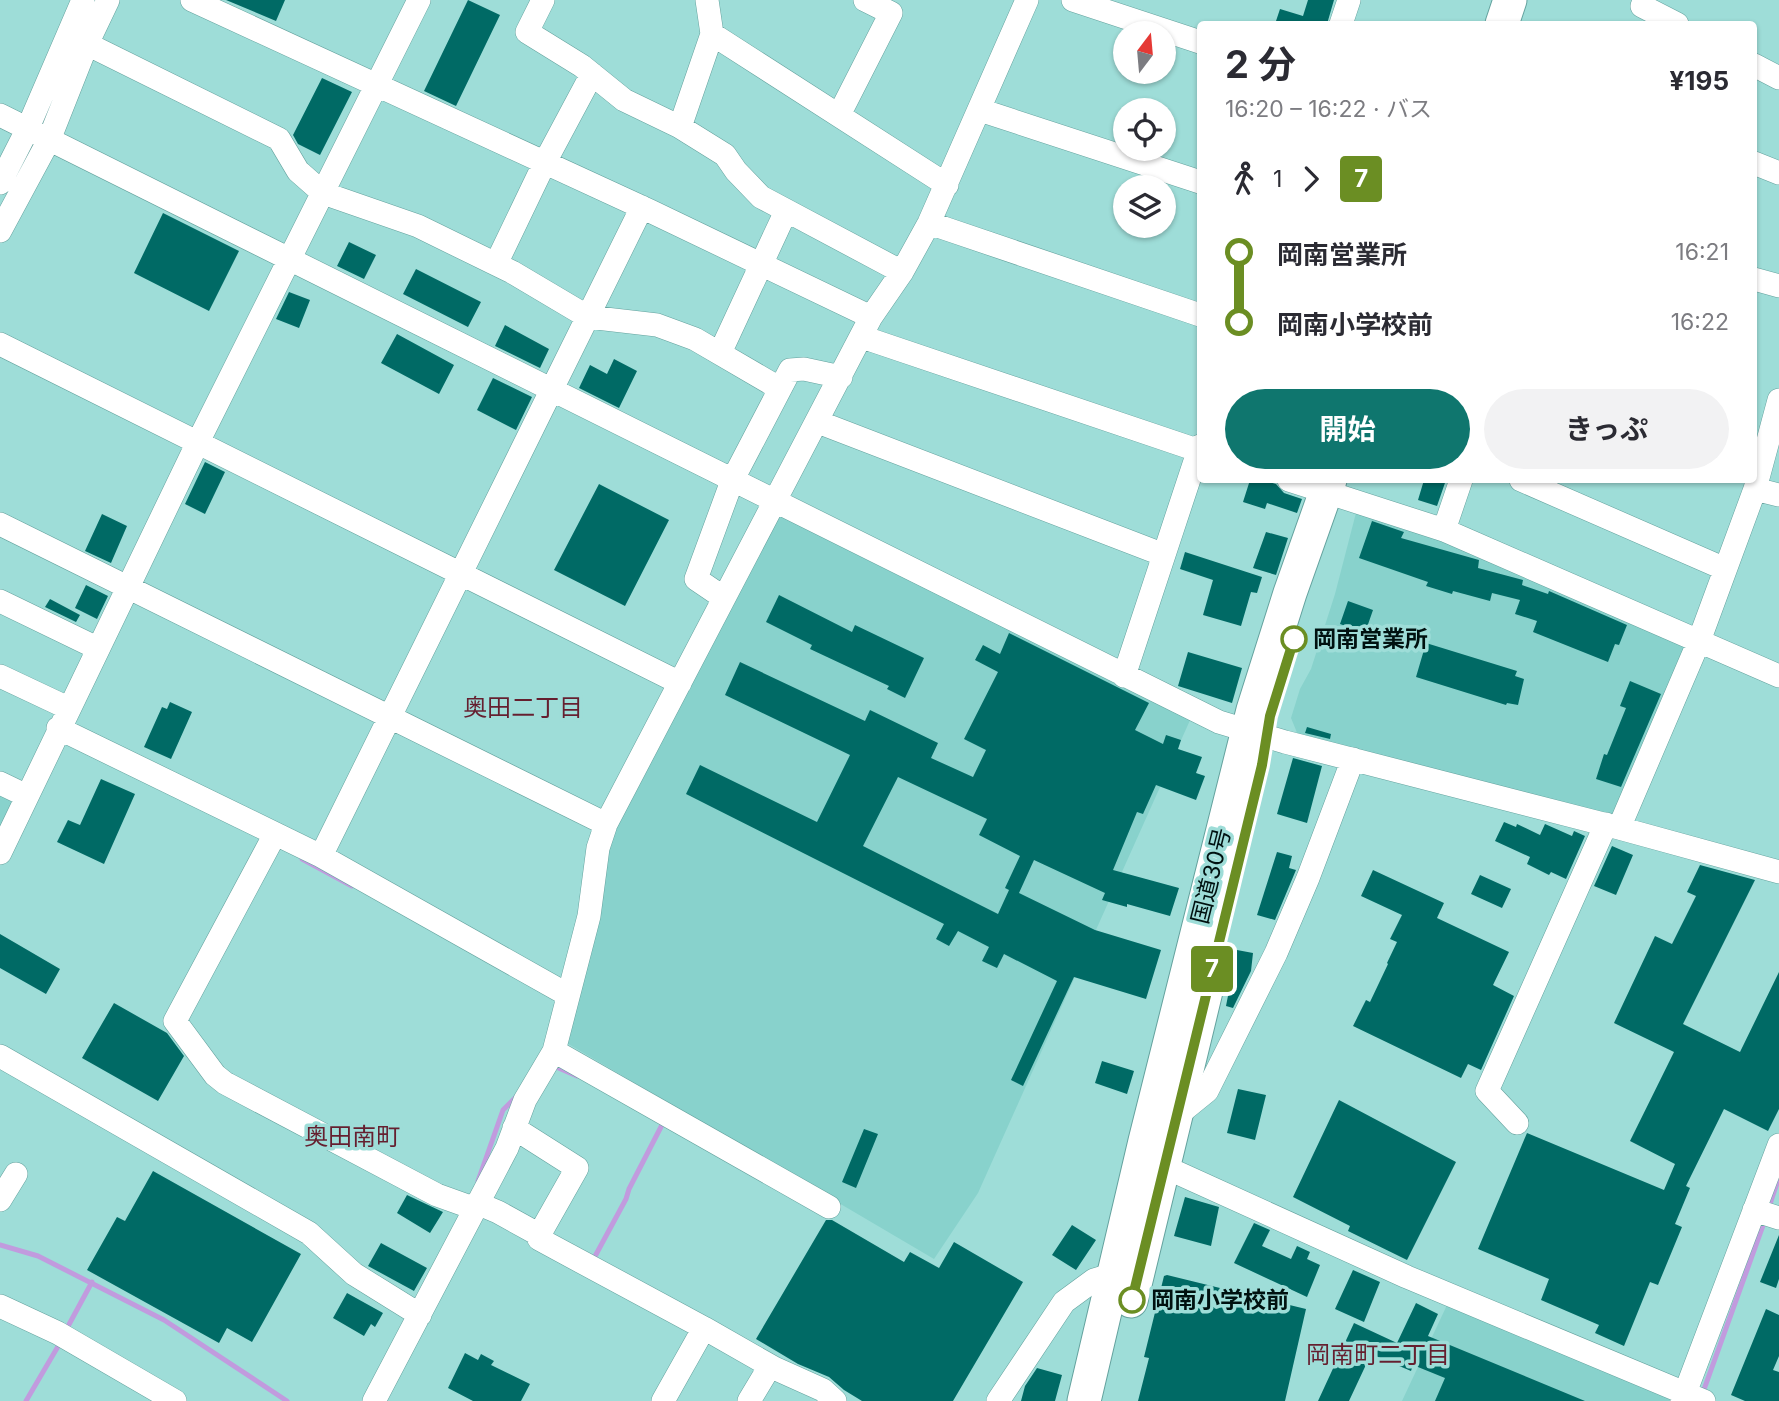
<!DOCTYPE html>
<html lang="ja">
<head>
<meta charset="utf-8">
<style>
	body { margin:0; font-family:Inter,"Noto Sans JP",sans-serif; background:#f2f2f3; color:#2b2b33; height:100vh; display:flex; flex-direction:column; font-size:26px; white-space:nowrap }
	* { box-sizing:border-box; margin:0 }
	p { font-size:23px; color:#7c7c81 }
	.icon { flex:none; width:38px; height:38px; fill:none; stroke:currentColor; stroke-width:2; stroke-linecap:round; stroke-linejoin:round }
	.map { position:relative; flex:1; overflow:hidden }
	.panel { position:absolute; left:1197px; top:21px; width:560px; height:462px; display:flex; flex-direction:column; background:#fff; border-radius:7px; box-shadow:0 2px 5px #0004 }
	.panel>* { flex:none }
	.badge { padding:0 14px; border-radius:5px; font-size:24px; line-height:46px }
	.needle { width:46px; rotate:16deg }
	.controls { position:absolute; left:1113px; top:21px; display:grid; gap:14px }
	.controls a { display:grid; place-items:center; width:63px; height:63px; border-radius:50%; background:#fff; box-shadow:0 2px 5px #0004; font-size:35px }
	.map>.badge { position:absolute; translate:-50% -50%; box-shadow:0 0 0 4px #fff }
	.legs { display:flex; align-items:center; gap:10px; height:77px; padding:0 28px; font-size:23px }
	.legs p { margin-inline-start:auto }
	.overview { display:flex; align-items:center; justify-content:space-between; height:119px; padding:0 28px }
	h1 { font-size:38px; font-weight:700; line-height:52px }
	.cta { display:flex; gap:14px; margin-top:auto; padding:14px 28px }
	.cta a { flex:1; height:80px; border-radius:42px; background:#0f766e; color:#fff; font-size:28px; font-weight:700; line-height:80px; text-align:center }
	.cta a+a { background:#f2f2f3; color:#2b2b33 }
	ul { padding:0 28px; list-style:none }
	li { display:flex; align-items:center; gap:24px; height:70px; font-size:26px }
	li i { display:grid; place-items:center; width:10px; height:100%; margin:0 9px; background:currentColor }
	li i::after { content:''; width:18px; height:18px; margin:-9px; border:5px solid; border-radius:50%; background:#fff }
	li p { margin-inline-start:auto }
	li:first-child i { background:linear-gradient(#0000 50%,currentColor 0) }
	li:last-child i { background:linear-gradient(currentColor 50%,#0000 0) }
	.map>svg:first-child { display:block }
</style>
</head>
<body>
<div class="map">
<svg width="1779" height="1401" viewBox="0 0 1779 1401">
	<rect width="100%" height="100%" fill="#9eddd8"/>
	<path fill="#88d2cc" d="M1357,509L1447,537L1691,645L1616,819L1298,735L1291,718L1300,689L1311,669L1335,594Z
		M778,513L1191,718L978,1193L934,1259L565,1042L610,828Z
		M0,790L18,798L0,835Z
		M1447,1305L1671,1397L1670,1401H1402Z"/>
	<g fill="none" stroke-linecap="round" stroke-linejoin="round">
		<path stroke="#c19bde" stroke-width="5" d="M302,859L352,886
			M554,1066L577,1076
			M478,1181L503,1110L517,1096
			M1769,1207L1779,1177
			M0,1245L38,1256L164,1320L287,1401
			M593,1260L626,1199L629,1189L663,1123L659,1121
			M66,1330L92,1282
			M1702,1395L1765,1220
			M26,1401L60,1343"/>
	</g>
	<path fill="#006a65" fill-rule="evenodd" d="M226,0H285L276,21Z
		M468,0L500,15L456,106L424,91Z
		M1308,0H1334L1327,24H1275L1280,9L1303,16Z
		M322,78L352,92L320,155L298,144L293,135Z
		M163,213L239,251L209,311L134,273Z
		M349,242L376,255L364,279L337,266Z
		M416,269L481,302L468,327L403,294Z
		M289,292L310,300L299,328L276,319Z
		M505,325L549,349L540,368L495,346Z
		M397,334L454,365L439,394L381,363Z
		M614,359L637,371L619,408L579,388L590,365L607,374Z
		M493,378L532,397L516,430L477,410Z
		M205,462L225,472L205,514L185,504Z
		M1250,480H1262L1276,484L1284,493L1302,499L1297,513L1267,503L1265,509L1243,502Z
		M1424,480H1446L1437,506L1418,500Z
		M599,484L669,520L625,606L554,570Z
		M102,514L127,526L111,563L85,551Z
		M1372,521L1404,532L1401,538L1479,560L1478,568L1523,580L1522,585L1548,594L1549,591L1627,625L1619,645L1615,644L1608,662L1533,632L1537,621L1515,614L1520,600L1492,593L1490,601L1453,591L1452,594L1426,586L1428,582L1359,558Z
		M1266,532L1288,538L1276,575L1253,568Z
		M1185,552L1262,577L1257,593L1251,592L1241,626L1203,615L1213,580L1180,569Z
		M86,585L108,596L97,619L75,608Z
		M779,595L852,632L855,625L924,658L905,698L887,689L889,686L810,649L812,645L766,622Z
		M50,599L80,615L76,622L45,607Z
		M1348,601L1373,610L1365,633L1340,624Z
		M1009,633L1149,703L1135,730L1163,744L1166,735L1181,740L1178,749L1202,757L1196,773L1205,776L1196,800L1156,785L1143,814L1137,812L1113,870L1179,888L1170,916L1127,904V907L1102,900L1105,893L1034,860L1019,893L1095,930L1161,950L1146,999L1074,977L1023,1086L1011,1080L1057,981L1004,954L997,968L982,961L989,947L958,931L949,946L936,939L944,924L686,794L700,765L817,822L850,755L725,695L740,662L865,721L870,710L938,743L931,758L973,777L986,750L964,739L998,672L975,660L983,645L1000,654ZM898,777L987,819L979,835L1020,856L1005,888L1009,890L998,914L863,846Z
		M1426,643L1517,671L1515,676L1524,679L1518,705L1507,703L1506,705L1416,677Z
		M1188,652L1242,668L1232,703L1178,686Z
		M1630,681L1661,694L1621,787L1596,779L1604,754L1607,755L1626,708L1620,706Z
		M170,702L192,712L171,759L144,747L162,707L167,709Z
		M1307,727L1331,734L1330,739L1305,733Z
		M1293,758L1322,766L1307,823L1277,814Z
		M101,779L135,794L104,864L57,842L68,820L80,825Z
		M1504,822L1516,827L1517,824L1540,835L1545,824L1572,836L1574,831L1585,836L1566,879L1551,872L1549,875L1527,864L1530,857L1495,841Z
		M1612,846L1633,855L1616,895L1594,886Z
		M1277,852L1292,856L1289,868L1296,870L1275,920L1257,915Z
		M1700,865L1755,880L1683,1024L1740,1052L1779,972V1109L1768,1131L1724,1109L1686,1186L1690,1188L1675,1224L1682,1227L1658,1285L1650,1282L1624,1346L1595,1333L1599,1325L1541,1300L1549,1279L1478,1249L1527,1133L1664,1190L1675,1164L1630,1141L1674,1052L1614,1023L1655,936L1672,944L1696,896L1687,892Z
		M1373,870L1444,903L1437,918L1509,952L1493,985L1514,996L1481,1070L1468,1064L1461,1078L1353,1026L1366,1000L1370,1002L1388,964L1387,963L1397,942L1390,939L1402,915L1361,896Z
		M1480,875L1511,889L1502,908L1471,894Z
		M0,934L60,969L46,994L0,968Z
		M1237,950L1253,953L1251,971L1233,1008L1226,1006Z
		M114,1003L167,1033L184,1056L158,1101L82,1058Z
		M1102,1061L1134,1071L1127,1094L1095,1083Z
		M1238,1089L1266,1095L1255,1140L1227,1133Z
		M1339,1100L1456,1162L1407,1260L1348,1231L1350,1226L1293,1197Z
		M864,1129L878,1134L856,1188L842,1182Z
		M153,1171L301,1254L252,1342L227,1328L219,1343L87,1270L117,1217L125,1221Z
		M407,1195L443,1212L430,1233L397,1213Z
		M1185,1197L1219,1207L1211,1246L1174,1236Z
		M826,1220H832L904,1262L910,1252L939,1268L954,1242L1023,1282L953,1401H862L844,1390L829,1377L798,1364L756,1339Z
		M1254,1223L1270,1230L1262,1246L1291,1259L1297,1246L1310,1252L1307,1259L1320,1265L1307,1297L1234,1263Z
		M1072,1225L1096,1240L1076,1270L1052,1255Z
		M1779,1235V1279L1776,1288L1760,1282Z
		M381,1243L427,1268L414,1291L368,1266Z
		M1353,1270L1380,1282L1364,1322L1335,1309Z
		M1167,1275L1306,1309L1285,1401H1138L1149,1358L1144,1357L1164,1276Z
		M347,1293L383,1313L375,1327L371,1324L364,1336L333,1318Z
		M1416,1303L1438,1314L1428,1336L1585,1401H1435L1445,1378L1413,1365L1411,1371L1371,1354L1349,1401H1318L1354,1323L1397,1343Z
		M1766,1309L1779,1315V1356L1773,1370L1779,1372V1401H1745L1731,1395Z
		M465,1353L478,1360L481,1354L494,1361L491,1365L530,1384L521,1401H473L448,1388Z
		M1037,1368L1062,1375L1055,1401H1021L1025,1386Z"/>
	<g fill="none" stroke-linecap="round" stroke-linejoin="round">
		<g stroke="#64a29e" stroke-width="24">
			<path id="minor" d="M192,0L650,211L871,317
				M543,0L527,32L582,66L624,100L680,127
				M707,0L712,34L947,185
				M1073,0L1200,42
				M1642,6L1677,24
				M1341,24L1349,0
				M712,34L680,127L725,155L736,171L761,197L902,272
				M87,44L279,139L298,171L323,193L418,226L512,272L588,317L657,325L695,339L779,388
				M1754,65L1779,78
				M980,110L1200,182
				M0,115L1219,722L1285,742L1619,828L1779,872
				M839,115L891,13L865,0
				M1754,163L1779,173
				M0,183L27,130L83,0
				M929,223L1200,315
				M0,231L49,140L87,44L108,0
				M496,264L545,162L592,74
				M1754,279L1779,286
				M862,337L1200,451
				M0,344L680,683
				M720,353L786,211
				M818,422L1164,555
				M1289,480L1444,530L1779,676
				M1521,480L1725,569
				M1755,489L1779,495
				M0,524L606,824
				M1444,530L1461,480
				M724,598L696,579L732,481L790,370L804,369L841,377
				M0,601L97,648
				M0,676L68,708
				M1124,676L1200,446
				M58,728L321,856L568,995
				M0,783L27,796
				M1619,828L1699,641L1755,489L1779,400
				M275,834L175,1021L215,1075L225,1083L437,1195L476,1209
				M0,853L198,442L419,0
				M321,856L642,207
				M554,1051L829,1207
				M0,1056L309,1233L354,1274L420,1315
				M1175,1117L1207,1091L1276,953L1308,878L1353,759
				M1517,1123L1487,1091L1606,824
				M514,1128L577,1168L538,1237
				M1149,1165L1178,1173L1407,1277L1704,1401
				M0,1200L16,1174
				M479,1204L498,1212L536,1233L539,1239L704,1328L774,1368L823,1390L835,1401
				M1754,1210L1779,1218
				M0,1306L58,1333L175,1401
				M374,1401L507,1148L525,1100L554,1051L589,916L598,848L606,824L871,317L902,272L929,223L1027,0
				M663,1401L704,1328
				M749,1401L770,1366
				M998,1401L1064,1302L1094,1280L1114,1274L1123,1276
				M1682,1401L1779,1145"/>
		</g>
		<g stroke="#64a29e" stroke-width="35">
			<path id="highway" d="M1502,24L1510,0
				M1131,1301L1208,983
				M1084,1401L1145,1141L1253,710L1290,593L1330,480"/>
		</g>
		<use href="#minor" stroke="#fff" stroke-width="23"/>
		<use href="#highway" stroke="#fff" stroke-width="33"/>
	</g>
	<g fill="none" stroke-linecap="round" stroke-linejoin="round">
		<g stroke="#fff" stroke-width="16">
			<path id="line-1" d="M1132,1300L1262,765L1270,716L1294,639"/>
		</g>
		<use href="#line-1" stroke="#6b8e23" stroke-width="10"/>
	</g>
	<g fill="#fff" stroke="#6b8e23" stroke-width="3.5">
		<circle cx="1294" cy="639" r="12"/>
		<circle cx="1132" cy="1300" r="12"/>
	</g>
	<g text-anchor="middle" stroke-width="7" stroke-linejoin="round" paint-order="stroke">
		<g font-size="23" font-weight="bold" fill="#001110" stroke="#9eddd8" text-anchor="start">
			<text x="1313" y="647">岡南営業所</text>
			<text x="1151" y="1308">岡南小学校前</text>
		</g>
		<g font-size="23" fill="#001110" stroke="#9eddd8">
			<text transform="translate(1211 876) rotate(-76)" y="8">国道30号</text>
		</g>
		<g font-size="24" fill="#651f2f" stroke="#9eddd8">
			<text x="523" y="716">奥田二丁目</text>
			<text x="352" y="1145">奥田南町</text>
			<text x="1378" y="1363">岡南町二丁目</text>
		</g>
	</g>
</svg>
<div class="controls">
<a><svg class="needle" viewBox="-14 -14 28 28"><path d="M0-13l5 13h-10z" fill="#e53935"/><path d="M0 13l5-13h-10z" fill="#7c7c81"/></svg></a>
<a><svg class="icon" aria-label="locate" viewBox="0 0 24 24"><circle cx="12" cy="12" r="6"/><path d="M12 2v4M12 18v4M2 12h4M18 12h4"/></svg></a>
<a><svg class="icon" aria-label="layers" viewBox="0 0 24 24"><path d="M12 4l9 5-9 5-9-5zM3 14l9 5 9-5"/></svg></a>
</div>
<b class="badge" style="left:1212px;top:969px;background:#6b8e23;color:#fff">7</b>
<section class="panel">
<div class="overview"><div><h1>2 分</h1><p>16:20 – 16:22 · バス</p></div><b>¥195</b></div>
<div class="legs"><svg class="icon" aria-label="walk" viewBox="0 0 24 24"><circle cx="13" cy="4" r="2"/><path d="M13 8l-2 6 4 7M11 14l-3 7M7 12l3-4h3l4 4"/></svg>1<svg class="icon" aria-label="forward" viewBox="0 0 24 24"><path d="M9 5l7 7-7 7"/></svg><b class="badge" style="background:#6b8e23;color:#fff">7</b></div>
<ul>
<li><i style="color:#6b8e23"></i><b>岡南営業所</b><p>16:21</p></li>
<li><i style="color:#6b8e23"></i><b>岡南小学校前</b><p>16:22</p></li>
</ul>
<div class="cta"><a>開始</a><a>きっぷ</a></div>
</section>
</div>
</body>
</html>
